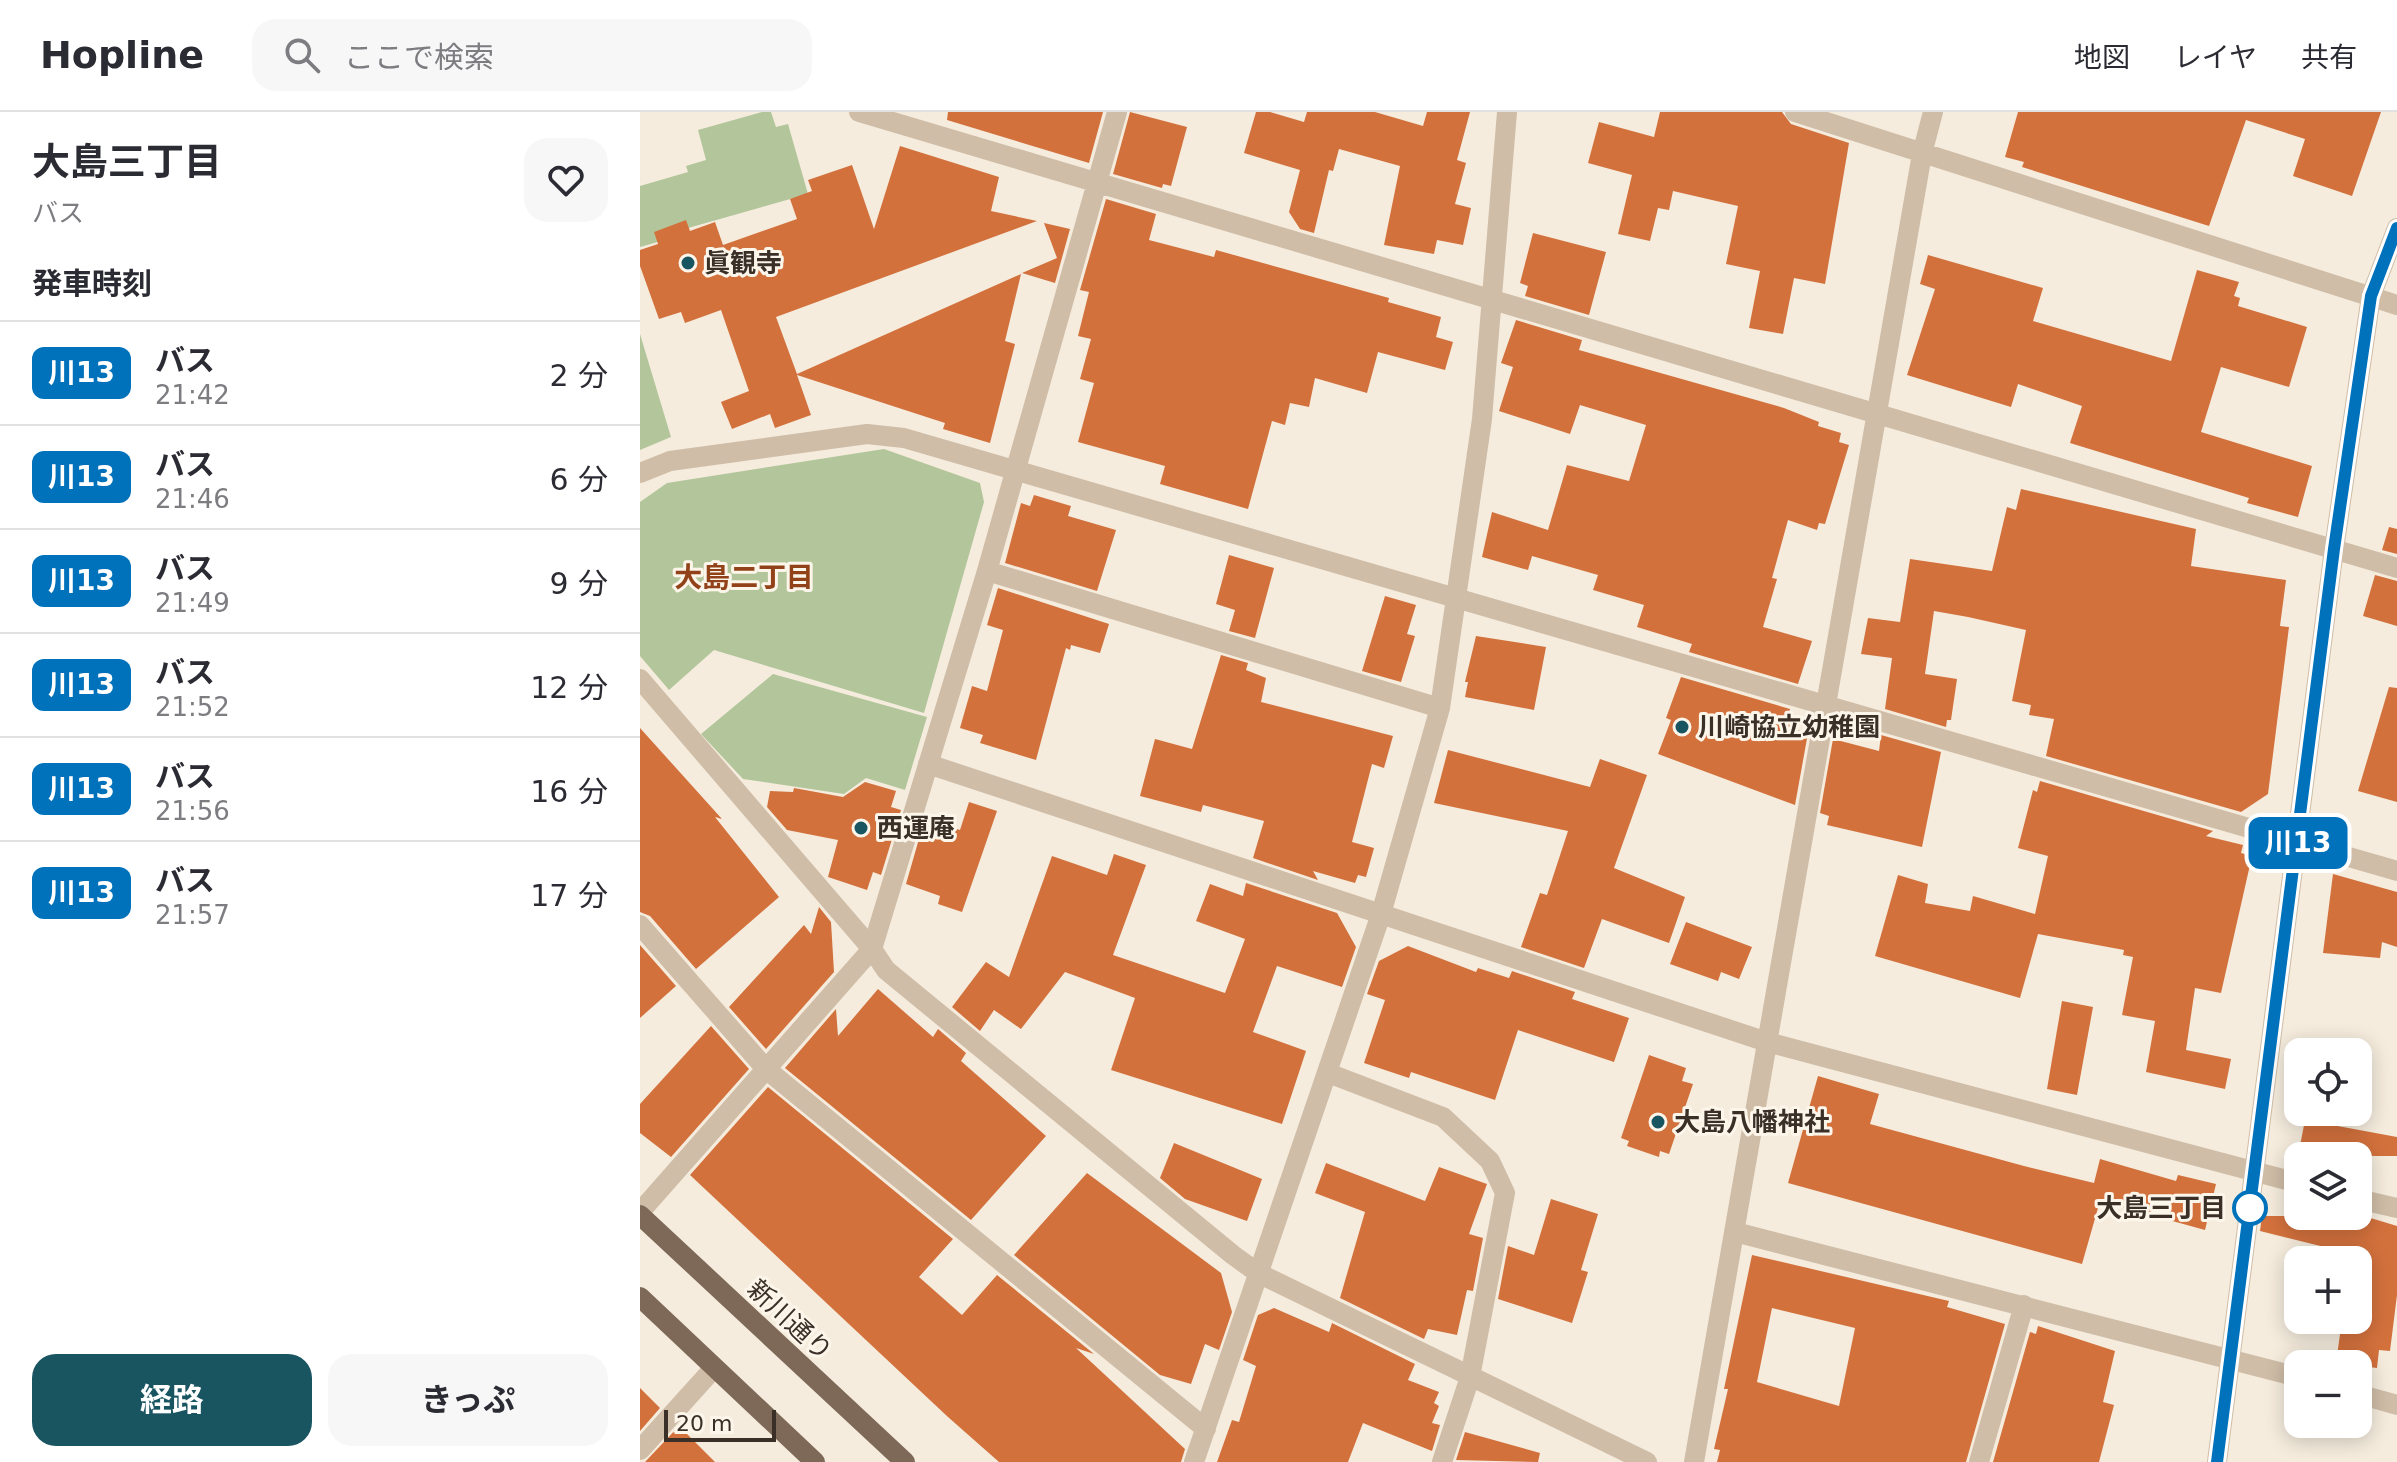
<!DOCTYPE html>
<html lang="ja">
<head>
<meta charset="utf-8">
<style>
	body { margin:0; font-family:"DejaVu Sans","Noto Sans JP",sans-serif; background:#f7f7f7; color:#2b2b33; height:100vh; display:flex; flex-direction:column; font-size:30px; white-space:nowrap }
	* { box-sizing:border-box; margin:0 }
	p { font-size:26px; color:#7c7c81 }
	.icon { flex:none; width:44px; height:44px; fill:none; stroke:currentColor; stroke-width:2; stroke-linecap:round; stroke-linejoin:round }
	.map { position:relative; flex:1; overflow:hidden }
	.panel { display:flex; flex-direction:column; background:#fff; width:640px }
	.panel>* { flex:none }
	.badge { padding:0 16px; border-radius:12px; font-size:28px; line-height:52px }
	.tools { position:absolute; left:1644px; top:926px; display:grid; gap:16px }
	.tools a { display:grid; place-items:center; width:88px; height:88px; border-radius:16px; background:#fff; box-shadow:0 4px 20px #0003; font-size:40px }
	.scale { position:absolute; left:24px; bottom:20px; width:112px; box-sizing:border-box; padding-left:8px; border:4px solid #3a3028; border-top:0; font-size:22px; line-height:28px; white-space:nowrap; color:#3a3028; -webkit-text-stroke:6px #fcf5ea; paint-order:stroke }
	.map>.badge { position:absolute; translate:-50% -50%; box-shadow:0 0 0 4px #fff }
	h2 { padding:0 32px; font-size:30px; line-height:72px }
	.round { display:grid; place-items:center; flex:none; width:84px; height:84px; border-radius:24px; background:#f7f7f7 }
	.summary { display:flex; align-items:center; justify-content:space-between; height:136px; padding:0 32px }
	h1 { font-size:38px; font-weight:700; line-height:60px }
	.primary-button { display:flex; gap:16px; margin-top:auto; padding:16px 32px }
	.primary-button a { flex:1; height:92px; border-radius:24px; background:#195461; color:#fff; font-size:32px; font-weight:700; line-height:92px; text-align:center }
	.primary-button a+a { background:#f7f7f7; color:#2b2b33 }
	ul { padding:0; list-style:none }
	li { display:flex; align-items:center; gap:24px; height:104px; padding:0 32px; border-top:2px solid #e1e1e2 }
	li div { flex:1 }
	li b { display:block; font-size:30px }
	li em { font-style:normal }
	li .badge { min-width:88px; font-weight:700; text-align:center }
	header { display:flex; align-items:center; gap:48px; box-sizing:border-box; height:112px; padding:0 40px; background:#fff; border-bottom:2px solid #e1e1e2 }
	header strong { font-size:38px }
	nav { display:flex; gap:44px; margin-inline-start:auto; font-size:28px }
	.search { width:560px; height:72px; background:#f7f7f7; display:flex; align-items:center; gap:20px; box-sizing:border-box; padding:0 28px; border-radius:24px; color:#7c7c81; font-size:30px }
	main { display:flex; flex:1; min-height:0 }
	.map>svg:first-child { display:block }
</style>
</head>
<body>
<header>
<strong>Hopline</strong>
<div class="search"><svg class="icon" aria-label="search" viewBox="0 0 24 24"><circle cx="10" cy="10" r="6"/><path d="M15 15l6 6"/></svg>ここで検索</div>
<nav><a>地図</a><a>レイヤ</a><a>共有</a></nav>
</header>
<main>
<section class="panel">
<div class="summary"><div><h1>大島三丁目</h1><p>バス</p></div><a class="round"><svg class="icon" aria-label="heart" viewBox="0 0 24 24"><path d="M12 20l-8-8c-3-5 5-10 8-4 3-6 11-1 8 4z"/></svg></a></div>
<h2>発車時刻</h2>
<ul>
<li><span class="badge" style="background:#0072bc;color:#fff">川13</span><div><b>バス</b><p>21:42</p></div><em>2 分</em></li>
<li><span class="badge" style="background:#0072bc;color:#fff">川13</span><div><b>バス</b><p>21:46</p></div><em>6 分</em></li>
<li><span class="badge" style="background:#0072bc;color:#fff">川13</span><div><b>バス</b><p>21:49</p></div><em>9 分</em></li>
<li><span class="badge" style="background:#0072bc;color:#fff">川13</span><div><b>バス</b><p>21:52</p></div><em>12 分</em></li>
<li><span class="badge" style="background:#0072bc;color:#fff">川13</span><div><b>バス</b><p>21:56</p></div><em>16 分</em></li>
<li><span class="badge" style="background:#0072bc;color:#fff">川13</span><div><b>バス</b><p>21:57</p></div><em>17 分</em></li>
</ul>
<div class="primary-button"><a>経路</a><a>きっぷ</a></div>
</section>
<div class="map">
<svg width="1757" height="1350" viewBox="0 0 1757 1350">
	<rect width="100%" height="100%" fill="#f5ecdd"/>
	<path fill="#b3c69b" d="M122,0H131L136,15L148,12L168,82L20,124L21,129L0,135V74L48,60L46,54L66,48L58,18Z
		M0,222L31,325L0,338Z
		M244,337L340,371L344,390L284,601L74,538L29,578L0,544V390L27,371Z
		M133,562L287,605L265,678L226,666L204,682L103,667L61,622Z"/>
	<path fill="#d3713d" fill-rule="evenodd" d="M308,0H463L449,51L307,8Z
		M490,0L547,15L531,74L523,72L522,76L473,62Z
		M616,0H630L664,10L667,0H735L783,14L787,0H830L817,48L826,51L815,92L831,96L823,133L797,128L794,142L744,133L760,54L699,37L693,59L689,58L674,121L660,117L649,100L660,58L604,41Z
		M1020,0H1142L1151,12L1209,31L1185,172L1154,166L1143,222L1109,216L1120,159L1086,152L1098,94L1033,79L1029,98L1018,96L1010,129L978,122L992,63L948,51L959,10L1014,25Z
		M1378,0H1741L1712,84L1653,64L1665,27L1606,8L1569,114L1382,55L1384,50L1365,45Z
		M260,34L359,65L351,99L397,109L136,205L157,262L381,162L365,229L375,232L350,331L303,317L305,311L157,263L171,303L135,316L130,302L92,317L81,290L109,279L81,198L45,211L41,200L19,207L0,154V138L18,132L14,120L46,108L50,119L75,110L83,133L157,107L150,87L172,79L168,68L212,53L234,117Z
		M466,87L516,102L509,128L574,145L576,138L749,186L748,190L801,205L796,225L813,230L805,258L738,240L727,281L675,266L669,295L650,291L645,313L632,309L608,397L520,372L525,354L438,330L454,271L440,267L451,227L438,224L449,180L440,178Z
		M404,111L430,117L415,171L382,161L417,146Z
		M893,121L966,140L949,203L885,184L888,174L880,171Z
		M1288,143L1403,176L1393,209L1531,249L1557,158L1599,170L1594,184L1600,186L1598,194L1667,215L1649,275L1581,255L1561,320L1672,354L1658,405L1607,391L1609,386L1430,331L1442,294L1378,272L1371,295L1267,263L1295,177L1280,172Z
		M876,208L942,228L939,238L1144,296L1179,310L1178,314L1201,321L1199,330L1209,333L1185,412L1179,411L1177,418L1148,408L1132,466L1137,467L1123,515L1172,529L1158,572L1049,540L1052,532L997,515L1004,493L953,478L958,463L892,444L888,458L842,445L852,400L908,418L927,353L989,369L1006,313L940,293L930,322L859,299L873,255L861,251Z
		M1381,377L1556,417L1551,454L1646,468L1640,514L1649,515L1628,682L1601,700L1406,644L1414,607L1389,603L1391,593L1372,589L1386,518L1328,505L1294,499L1285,562L1317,567L1311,608H1307L1306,615L1245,597L1252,546L1221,542L1228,506L1260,510L1270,447L1352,459L1367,395L1376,398Z
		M394,383L431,394L428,404L476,418L457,479L365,451L381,391L390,394Z
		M1749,415L1757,417V442L1742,438Z
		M589,443L634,456L615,526L589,519L595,498L576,492Z
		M1735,463L1757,469V514L1723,504Z
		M358,476L469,512L460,541L431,533L430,538L426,536L396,648L340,631L343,623L320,616L332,574L347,579L363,518L347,513Z
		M745,484L776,493L767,522L775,524L761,570L722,559Z
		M836,524L906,535L894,598L825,585L828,570H825Z
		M581,543L608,551L606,558L626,566L621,590L753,624L744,656L732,652L712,730L734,736L726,765L718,763L715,771L673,759L678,768L613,746L624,709L563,693L561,700L500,684L515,627L552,637Z
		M1041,565L1150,597L1147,607L1154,610L1152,617L1168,621L1155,693L1018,642L1031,608L1026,606Z
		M1749,575L1757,576V690L1718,679Z
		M0,616L82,707L75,705L139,785L56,857L10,804L0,800Z
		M1241,623L1301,640L1282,735L1187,713L1189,704L1180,701L1193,627L1239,639Z
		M808,638L950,675L960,647L1007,663L974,756L1045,785L1029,831L962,807L944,856L881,835L900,781L907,783L928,719L794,691Z
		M1400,669L1573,719L1566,724L1603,733L1601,741L1612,744L1581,881L1555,876L1546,938L1591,947L1585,977L1506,960L1515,909L1482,903L1493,845L1483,843L1484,838L1398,822L1380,886L1235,844L1258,763L1288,772L1285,791L1330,799L1333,784L1395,802L1408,744L1378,736L1393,678L1397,680Z
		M225,670L256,679L251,695L261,698L241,763L233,760L227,778L188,765L198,728L147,718L127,695L130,679L153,680L154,676L203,685Z
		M329,690L357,699L322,800L298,792L300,784L266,772L285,706L320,718Z
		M474,742L506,753L473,843L585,881L605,827L556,809L570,772L603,784L606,771L697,801L716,835L702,875L637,854L613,920L666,939L642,1012L471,958L495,886L425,860L381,917L354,898L340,919L312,895L346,850L369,865L412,744L467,763Z
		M1693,762L1757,780V835L1742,830L1740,846L1683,841Z
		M179,795L191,810L194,860L126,937L89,895L164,813L171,822Z
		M1046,810L1112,835L1099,867L1081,860L1078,869L1030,852Z
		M0,833L36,874L0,906Z
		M768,834L836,860L838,856L869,866L872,859L935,880L932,887L989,906L974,950L878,918L855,988L771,960L769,966L724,951L745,888L727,882L739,849Z
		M238,877L293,925L298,917L326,941L321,949L406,1024L331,1108L145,956L196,897L198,924Z
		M1422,889L1453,895L1437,983L1407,977Z
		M71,914L109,957L31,1045L0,1021V992Z
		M1009,943L1046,956L1042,969L1053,972L1029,1042L1020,1039L1019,1045L987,1034L989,1029L981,1026Z
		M1178,964L1239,982L1230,1012L1384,1054L1454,1071L1460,1047L1536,1069L1538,1063L1576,1072L1565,1118L1460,1089L1442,1152L1148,1071Z
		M128,975L313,1127L279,1165L322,1203L357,1163L454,1242L436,1236L545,1337L541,1350H359L308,1305L50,1063Z
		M1665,1008L1757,1025V1044H1658Z
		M534,1031L622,1067L607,1109L545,1087L520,1066Z
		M686,1051L785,1089L799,1055L847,1072L829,1122L843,1126L833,1179L827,1178L817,1223L788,1217L784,1227L700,1186L725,1100L675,1081Z
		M447,1061L581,1161L592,1200L579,1238L565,1232L551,1272L520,1263L374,1143Z
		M911,1087L958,1102L941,1158L948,1160L932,1211L858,1187L868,1134L894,1143Z
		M1622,1104H1724L1757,1114V1183L1750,1239L1739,1238L1737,1256L1696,1251L1702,1208H1718V1148H1707L1709,1141L1620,1119Z
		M1112,1143L1309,1189L1307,1195L1365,1212L1326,1350H1077L1080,1338L1074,1337L1088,1277H1084ZM1132,1196L1215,1216L1199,1294L1117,1270Z
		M634,1196L689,1220L692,1211L775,1252L768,1268L799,1280L794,1291L799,1294L792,1311L800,1313L792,1339L723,1311L708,1350H577L592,1308L599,1310L616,1254L603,1248L618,1203Z
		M1398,1214L1475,1239L1463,1290L1474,1293L1459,1350H1353L1390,1220L1396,1222Z
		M0,1276L20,1296L0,1319Z
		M39,1314L75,1350H5Z
		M825,1320L900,1341L898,1350L816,1348Z"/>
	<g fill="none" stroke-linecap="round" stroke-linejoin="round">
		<path stroke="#cfbda7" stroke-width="20" d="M219,0L1757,456
			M1155,0L1757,193
			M0,361L30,349L227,322L264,326L1757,759
			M347,459L800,596
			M0,567L232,837L246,858L593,1143L618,1161L1007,1350
			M288,652L1127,930L1658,1071
			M0,813L126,957L566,1317
			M688,961L803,1005L850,1049L865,1081L830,1265L802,1350
			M1718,1087L1757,1096
			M0,1100L232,837L347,459L477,0
			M1095,1120L1658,1265
			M1718,1282L1757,1293
			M0,1338L74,1256
			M554,1350L741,802L800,596L842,307L867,0
			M1054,1350L1282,42L1293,0
			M1339,1350L1384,1193
			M1577,1350L1694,437L1731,184L1757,116"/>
		<path stroke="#7e6958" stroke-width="20" d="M0,1103L265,1350
			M0,1185L175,1350"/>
	</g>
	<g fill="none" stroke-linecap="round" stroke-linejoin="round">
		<g stroke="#fff" stroke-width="18">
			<path id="line" d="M1577,1350L1694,437L1731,184L1757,116"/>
		</g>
		<use href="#line" stroke="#0072bc" stroke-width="12"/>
	</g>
	<g fill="#195461" stroke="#fcf5ea" stroke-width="3">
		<circle cx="48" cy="151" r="8"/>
		<circle cx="1042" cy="615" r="8"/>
		<circle cx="221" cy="716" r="8"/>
		<circle cx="1018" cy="1010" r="8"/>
	</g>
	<circle fill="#fff" stroke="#0072bc" stroke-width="4" cx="1610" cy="1096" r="16"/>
	<g text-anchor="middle" stroke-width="6" stroke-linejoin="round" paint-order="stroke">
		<g font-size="26" font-weight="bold" fill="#3a3028" stroke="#fcf5ea" text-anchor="start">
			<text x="64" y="160">眞観寺</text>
			<text x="1058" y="624">川崎協立幼稚園</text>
			<text x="237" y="725">西運庵</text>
			<text x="1034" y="1019">大島八幡神社</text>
		</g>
		<g font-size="26" font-weight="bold" fill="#3a3028" stroke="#fcf5ea" text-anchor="end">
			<text x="1586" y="1105">大島三丁目</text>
		</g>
		<g font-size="26" fill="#3a3028" stroke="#fcf5ea">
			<text transform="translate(150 1208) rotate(43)" y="9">新川通り</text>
		</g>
		<g font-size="28" font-weight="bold" fill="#924218" stroke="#fcf5ea">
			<text x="104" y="475">大島二丁目</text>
		</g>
	</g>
</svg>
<div class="tools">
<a><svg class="icon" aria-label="locate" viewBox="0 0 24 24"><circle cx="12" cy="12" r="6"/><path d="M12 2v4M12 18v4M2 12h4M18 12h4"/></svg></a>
<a><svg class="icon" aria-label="layers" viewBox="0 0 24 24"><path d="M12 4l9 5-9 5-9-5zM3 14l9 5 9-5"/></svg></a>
<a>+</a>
<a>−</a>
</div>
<div class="scale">20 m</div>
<b class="badge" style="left:1658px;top:731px;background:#0072bc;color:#fff">川13</b>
</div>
</main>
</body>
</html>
